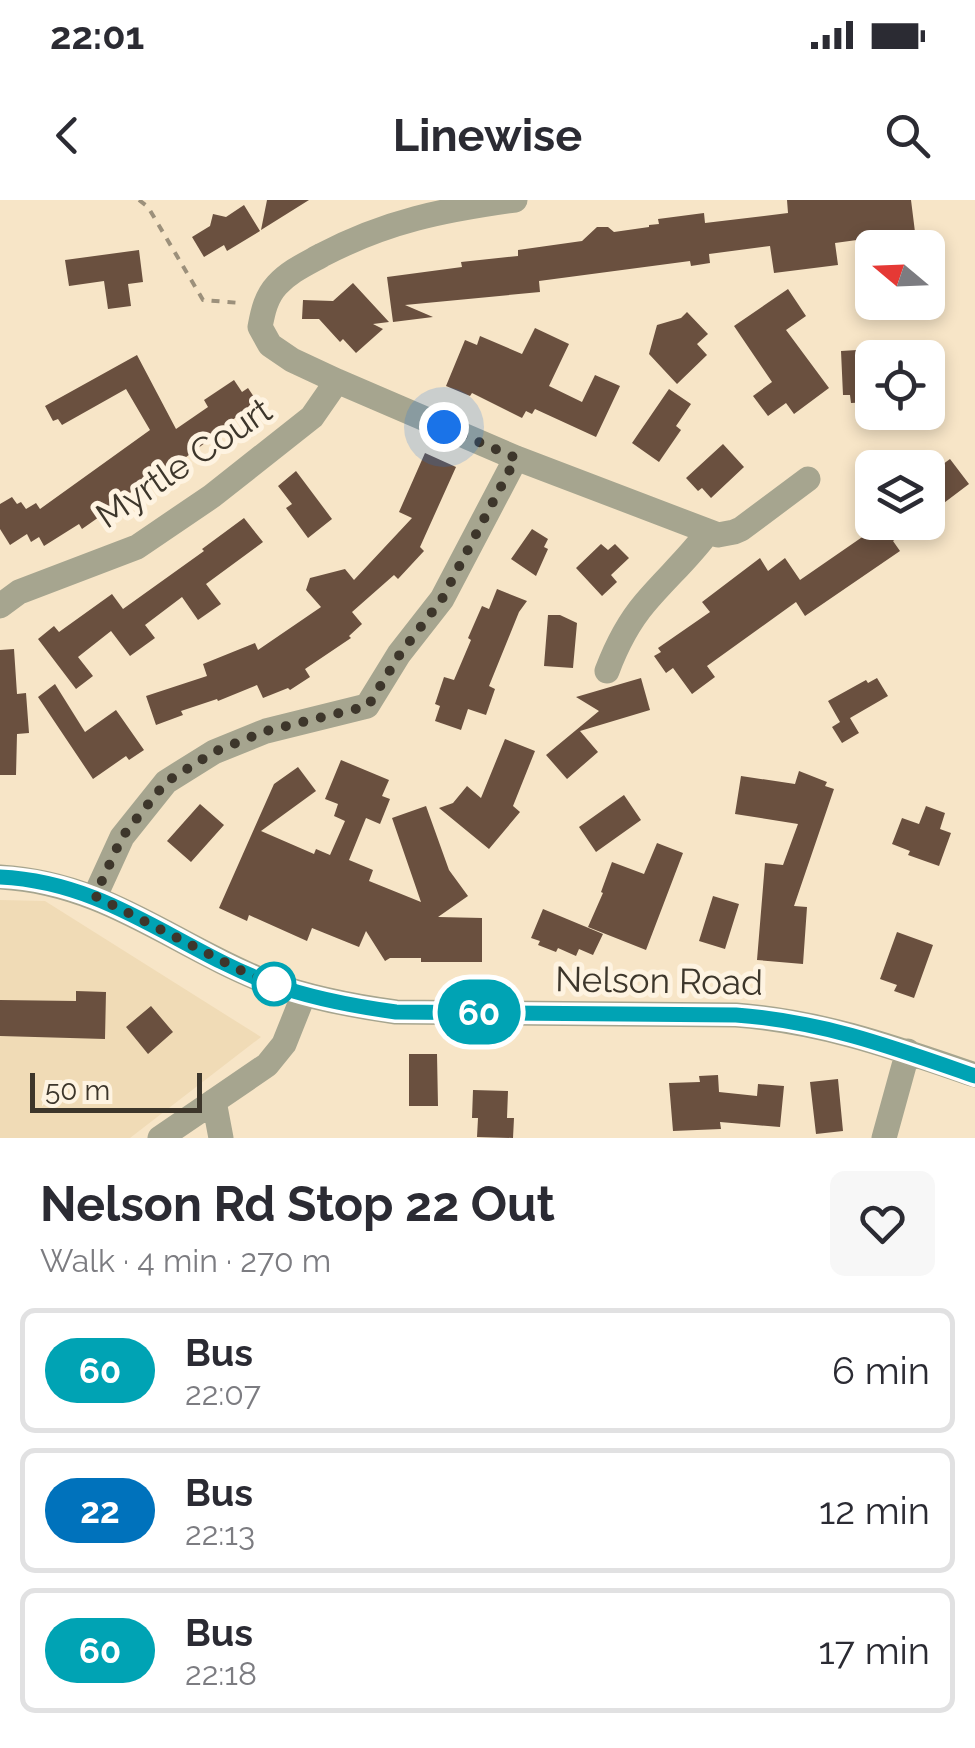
<!DOCTYPE html>
<html lang="en">
<head>
<meta charset="utf-8">
<style>
	body { margin:0; font-family:Raleway,sans-serif; background:#f7f7f7; color:#2b2b33; height:100vh; display:flex; flex-direction:column; font-size:38px; white-space:nowrap }
	* { box-sizing:border-box; margin:0 }
	p { font-size:32px; color:#7c7c81 }
	.icon { flex:none; width:55px; height:55px; fill:none; stroke:currentColor; stroke-width:2; stroke-linecap:round; stroke-linejoin:round }
	.map { position:relative; height:938px; overflow:hidden }
	.details { display:flex; flex-direction:column; background:#fff; flex:1 }
	.details>* { flex:none }
	.badge { padding:0 20px; border-radius:32px; font-size:35px; line-height:65px }
	.needle { width:65px; rotate:289deg }
	.buttons { position:absolute; left:855px; top:30px; display:grid; gap:20px }
	.buttons a { display:grid; place-items:center; width:90px; height:90px; border-radius:15px; background:#fff; box-shadow:0 5px 15px #0003; font-size:50px }
	.scale { position:absolute; left:30px; bottom:25px; width:172px; box-sizing:border-box; padding-left:10px; border:5px solid #3d362b; border-top:0; font-size:28px; line-height:35px; white-space:nowrap; color:#3d362b; -webkit-text-stroke:8px #fef3e1; paint-order:stroke }
	.you { position:absolute; width:50px; height:50px; margin:-25px; border:8px solid #fff; border-radius:50%; background:#1a73e8; box-shadow:0 0 0 15px #1a73e833 }
	.map>.badge { position:absolute; translate:-50% -50%; box-shadow:0 0 0 5px #fff }
	.round { display:grid; place-items:center; flex:none; width:105px; height:105px; border-radius:15px; background:#f7f7f7 }
	.overview { display:flex; align-items:center; justify-content:space-between; height:170px; padding:0 40px }
	h1 { font-size:48px; font-weight:700; line-height:75px }
	ul { padding:0; list-style:none }
	li { display:flex; align-items:center; gap:30px; height:125px; margin:0 20px 15px; padding:0 20px; border:5px solid #e1e1e2; border-radius:15px }
	li div { flex:1 }
	li b { display:block; font-size:38px }
	li em { font-style:normal }
	li .badge { min-width:110px; font-weight:700; text-align:center }
	.status { display:flex; justify-content:space-between; align-items:center; height:70px; padding:0 50px; background:#fff; direction:ltr }
	.status svg { height:28px; fill:currentColor }
	header { display:flex; justify-content:space-between; align-items:center; height:130px; padding:0 40px; background:#fff; font-size:45px; font-weight:700 }
	.map>svg:first-child { display:block }
</style>
</head>
<body>
<div class="status"><b>22:01</b><svg viewBox="0 0 49 12"><path d="M0 12V9h3v3zM5 12V6h3v6zM10 12V3h3v9zM15 12V0h3v12zM26 1h20v11H26zM47 4h2v5h-2z"/></svg></div>
<header><svg class="icon" aria-label="back" viewBox="0 0 24 24"><path d="M15 5l-7 7 7 7"/></svg>Linewise<svg class="icon" aria-label="search" viewBox="0 0 24 24"><circle cx="10" cy="10" r="6"/><path d="M15 15l6 6"/></svg></header>
<div class="map">
<svg width="975" height="938" viewBox="0 0 975 938">
	<rect width="100%" height="100%" fill="#f7e5c7"/>
	<path fill="#f0dbb6" d="M0,700L45,701L261,837L130,938H0Z"/>
	<path fill="#6a503f" d="M267,0H309L261,30Z
		M787,0H911L915,32L835,43L838,65L774,73L770,46L709,54L710,63L691,66L690,61L539,81L540,92L405,105L433,117L393,122L387,77L462,67L461,62L518,56V50L582,41L597,27H608L614,32L649,27V25L659,24L658,19L704,13L705,23L788,13Z
		M244,5L260,31L227,51L224,45L204,57L192,37L210,26L213,14L226,17Z
		M139,50L143,82L128,84L131,106L108,109L104,81L69,86L65,60Z
		M353,83L389,122L373,124L383,129L356,153L343,139L340,142L319,119H302L303,100L333,101Z
		M788,89L806,116L786,130L829,188L794,214L786,203L768,216L753,196L772,182L734,126Z
		M687,112L708,134L697,144L707,155L677,184L649,154L657,125L681,118Z
		M535,128L569,144L549,186L582,202L595,175L620,186L596,237L535,209L532,214L526,211L522,218L472,193L470,196L446,186L465,140L477,145L480,136L522,154Z
		M873,149L872,202L851,203L850,195H843L841,151Z
		M137,155L176,229L208,207L204,200L234,180L242,192L248,188L258,203L226,224L231,232L216,241L213,237L174,266L172,262L123,298L129,307L114,317L109,310L82,329L79,324L44,346L39,337L31,342L27,334L10,345L0,329V304L12,297L17,304L21,302L26,309L36,303L40,309L150,230L126,189L62,225L58,219L53,221L45,206Z
		M669,189L691,204L676,226L681,230L659,262L632,243Z
		M723,244L744,267L711,298L702,288L698,291L686,278Z
		M425,253L456,267L420,347L424,351L398,379L394,375L352,412L362,424L349,436L351,438L305,469L310,477L290,490L288,488L263,498L257,485L218,501L217,499L181,511L183,515L156,525L146,496L207,476L203,464L255,443L258,450L321,407L306,390L310,378L345,369L354,380L412,318L399,312Z
		M950,259L969,284L928,315V275Z
		M296,271L332,319L308,338L286,308L292,304L278,286Z
		M244,318L263,342L206,384L221,404L198,420L182,397L145,425L155,438L130,456L111,431L78,457L93,476L76,489L38,439L54,426L59,432L112,394L123,409L204,351L202,349Z
		M884,322H918L893,341L900,351L805,416L796,402L707,466L715,477L692,494L673,468L666,473L654,456L661,452L658,448L710,412L702,402L760,358L768,371L785,358L800,380Z
		M532,329L548,339L544,347L548,349L536,376L511,359Z
		M601,344L608,350L615,344L629,358L611,375L617,382L602,396L576,368Z
		M497,389L527,401L519,412L489,486L495,489L486,515L468,509L461,530L435,521L440,506L435,504L444,477L454,480L471,440L468,438L482,406L489,409Z
		M548,415H560L577,423L573,468L544,466Z
		M14,449L17,494L26,493L29,533L17,534L16,575H0V450Z
		M641,478L650,510L580,531L598,552L567,579L546,555L599,511L576,497Z
		M877,478L888,496L850,518L859,533L842,543L832,527L840,522L828,501L866,480L868,483Z
		M55,484L85,532L116,510L144,550L129,560L126,556L93,579L38,497Z
		M505,539L535,551L513,606L520,612L489,649L439,608L453,603L467,586L481,598Z
		M341,560L389,580L382,596L390,599L380,624L366,618L349,660L373,670L369,681L421,702L392,618L426,606L449,670L468,696L438,717L482,718V762H421V758H390L385,761L366,731L359,747L312,728L307,741L249,715L247,721L219,708L274,584L298,567L316,591L261,631L314,654L316,649L330,655L345,621L334,616L338,604L325,599Z
		M799,571L827,582L825,586L834,589L794,706L807,707L803,764L757,760L765,663L783,665L798,624L735,614L741,576L795,584Z
		M624,595L641,620L596,652L579,627Z
		M200,604L224,625L191,662L167,641Z
		M926,606L945,613L940,629L951,633L939,666L908,655L910,651L892,644L902,618L919,624Z
		M657,643L683,653L646,750L588,727L603,693L601,692L612,662L644,674Z
		M713,696L739,704L725,749L699,741Z
		M543,709L603,734L593,755L579,749L576,756L558,748L556,752L538,745L540,741L531,738Z
		M897,732L933,745L914,798L894,791L897,785L880,779Z
		M76,791L106,792L105,839L0,836V800L76,801Z
		M151,806L173,832L148,854L126,827Z
		M409,854H437L438,906H409Z
		M718,875L719,892L757,896L758,884L784,886L780,927L720,922L721,929L673,931L669,883L700,882L699,876Z
		M838,879L843,931L816,934L810,882Z
		M473,890L508,891L507,918H514L513,938L477,937L478,918H472Z"/>
	<g fill="none" stroke-linecap="round" stroke-linejoin="round">
		<path stroke="#9c907b" stroke-width="4" stroke-dasharray="8 8" stroke-linecap="butt" d="M139,0L148,7L203,100L240,103"/>
		<path stroke="#a6a58f" stroke-width="25" d="M515,0C443,10 387,21 322,55C306,64 290,71 277,85C266,97 263,111 260,127L270,145L292,160L337,181L516,258L718,335L734,332L741,329L808,279
			M0,406L19,392L137,347L212,296L312,217L337,181
			M607,471C616,447 628,423 645,403C666,378 689,358 708,332
			M0,677C107,683 174,746 269,783C310,798 352,806 396,812L736,815C824,822 893,847 975,875
			M95,696L122,637L166,582L214,552L266,531L367,506L399,454L442,399L516,258
			M214,901L221,938
			M160,938L267,865L284,844L304,794
			M884,938L908,851"/>
	</g>
	<g fill="none" stroke-linecap="round" stroke-linejoin="round">
		<g stroke="#fff" stroke-width="22">
			<path id="line" d="M0,677C107,682 175,747 269,783C310,798 352,806 396,812L736,815C822,821 895,848 975,876"/>
		</g>
		<use href="#line" stroke="#00a3b4" stroke-width="15"/>
		<path stroke="#3d362b" stroke-width="10" stroke-dasharray="0 18" d="M274,784L244,772L95,696L122,637L166,582L214,552L266,531L368,506L400,454L442,399L516,258L444,227"/>
	</g>
	<circle fill="#fff" stroke="#00a3b4" stroke-width="5" cx="274" cy="784" r="20"/>
	<g text-anchor="middle" stroke-width="10" stroke-linejoin="round" paint-order="stroke">
		<g font-size="35" fill="#3d362b" stroke="#fef3e1">
			<text transform="translate(184 263) rotate(-34)" y="12">Myrtle Court</text>
			<text transform="translate(659 781) rotate(1)" y="12">Nelson Road</text>
		</g>
	</g>
</svg>
<div class="buttons">
<a><svg class="needle" viewBox="-14 -14 28 28"><path d="M0-13l5 13h-10z" fill="#e53935"/><path d="M0 13l5-13h-10z" fill="#7c7c81"/></svg></a>
<a><svg class="icon" aria-label="locate" viewBox="0 0 24 24"><circle cx="12" cy="12" r="6"/><path d="M12 2v4M12 18v4M2 12h4M18 12h4"/></svg></a>
<a><svg class="icon" aria-label="layers" viewBox="0 0 24 24"><path d="M12 4l9 5-9 5-9-5zM3 14l9 5 9-5"/></svg></a>
</div>
<div class="scale">50 m</div>
<div class="you" style="left:444px;top:227px"></div>
<b class="badge" style="left:479px;top:812px;background:#00a3b4;color:#fff">60</b>
</div>
<section class="details">
<div class="overview"><div><h1>Nelson Rd Stop 22 Out</h1><p>Walk · 4 min · 270 m</p></div><a class="round"><svg class="icon" aria-label="heart" viewBox="0 0 24 24"><path d="M12 20l-8-8c-3-5 5-10 8-4 3-6 11-1 8 4z"/></svg></a></div>
<ul>
<li><span class="badge" style="background:#00a3b4;color:#fff">60</span><div><b>Bus</b><p>22:07</p></div><em>6 min</em></li>
<li><span class="badge" style="background:#0072bc;color:#fff">22</span><div><b>Bus</b><p>22:13</p></div><em>12 min</em></li>
<li><span class="badge" style="background:#00a3b4;color:#fff">60</span><div><b>Bus</b><p>22:18</p></div><em>17 min</em></li>
</ul>
</section>
</body>
</html>
